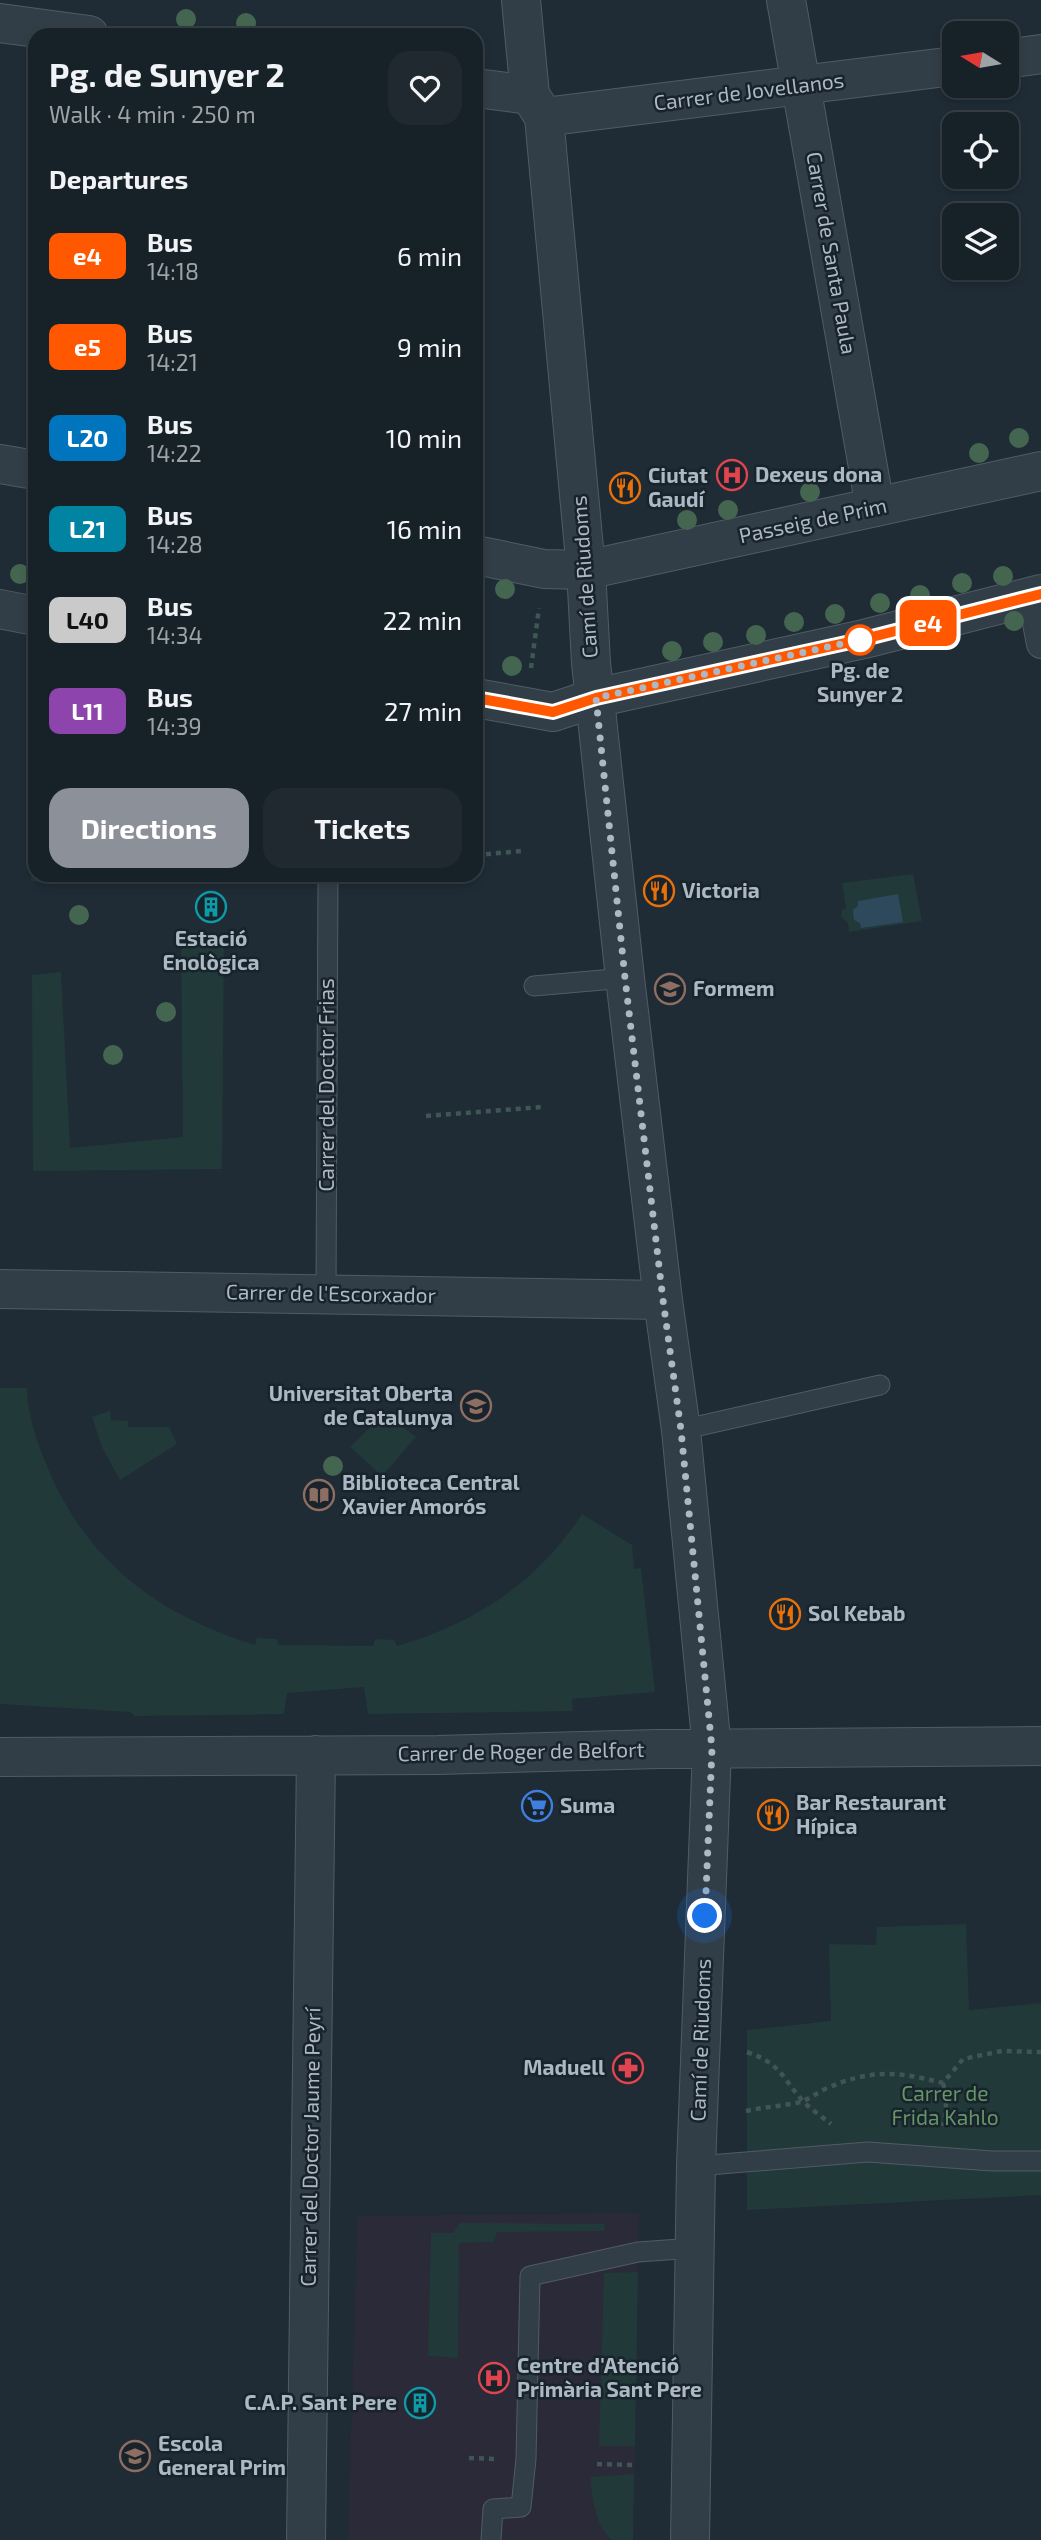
<!DOCTYPE html>
<html lang="en">
<head>
<meta charset="utf-8">
<style>
	body { margin:0; font-family:"Exo 2",sans-serif; background:#202930; color:#f1f3f6; height:100vh; display:flex; flex-direction:column; font-size:26px; white-space:nowrap }
	* { box-sizing:border-box; margin:0 }
	p { font-size:23px; color:#9ea3a8 }
	.icon { flex:none; width:38px; height:38px; fill:none; stroke:currentColor; stroke-width:2; stroke-linecap:round; stroke-linejoin:round }
	.map { position:relative; flex:1; overflow:hidden }
	.side { position:absolute; left:28px; top:28px; width:455px; height:854px; display:flex; flex-direction:column; background:#172128; border-radius:21px; box-shadow:0 4px 10px #0003,0 0 0 2px #363e45 }
	.side>* { flex:none }
	.badge { padding:0 14px; border-radius:10px; font-size:24px; line-height:46px }
	.needle { width:46px; rotate:281deg }
	.buttons { position:absolute; left:942px; top:21px; display:grid; gap:14px }
	.buttons a { display:grid; place-items:center; width:77px; height:77px; border-radius:14px; background:#172128; box-shadow:0 4px 10px #0003,0 0 0 2px #363e45; font-size:35px }
	.you { position:absolute; width:35px; height:35px; margin:-18px; border:5px solid #fff; border-radius:50%; background:#1a73e8; box-shadow:0 0 0 10px #1a73e833 }
	.map>.badge { position:absolute; translate:-50% -50%; box-shadow:0 0 0 4px #fff }
	h2 { padding:0 21px; font-size:26px; line-height:63px }
	.round { display:grid; place-items:center; flex:none; width:74px; height:74px; border-radius:21px; background:#202930 }
	.overview { display:flex; align-items:center; justify-content:space-between; height:119px; padding:0 21px }
	h1 { font-size:33px; font-weight:700; line-height:52px }
	.action { display:flex; gap:14px; margin-top:auto; padding:14px 21px }
	.action a { flex:1; height:80px; border-radius:21px; background:#8c9099; color:#fff; font-size:28px; font-weight:700; line-height:80px; text-align:center }
	.action a+a { background:#202930; color:#f1f3f6 }
	ul { padding:0; list-style:none }
	li { display:flex; align-items:center; gap:21px; height:91px; padding:0 21px }
	li div { flex:1 }
	li b { display:block; font-size:26px }
	li em { font-style:normal }
	li .badge { min-width:77px; font-weight:700; text-align:center }
	.map>svg:first-child { display:block }
</style>
</head>
<body>
<div class="map">
<svg width="1041" height="2540" viewBox="0 0 1041 2540">
	<rect width="100%" height="100%" fill="#1f2c36"/>
	<path fill="#2a2a38" d="M639,2213L633,2540H348L357,2216Z"/>
	<path fill="#213938" d="M30,647H35V875H49L46,883L31,881Z
		M913,874L922,921L849,932L848,923L841,917L842,910L846,908L842,883Z
		M181,939L224,940L222,1169L33,1171L32,975L61,972L70,1148L183,1137Z
		M0,1388H27C27,1413 36,1439 45,1461C84,1560 156,1614 255,1645L257,1638L277,1639L278,1645L373,1646L375,1639L394,1640L397,1646C475,1623 537,1583 582,1514L632,1545L634,1569L641,1568L655,1692L572,1699L573,1711L368,1714L364,1687L287,1693L284,1714L135,1716L130,1712L0,1704Z
		M110,1411L111,1420L128,1421V1427H169L177,1444L120,1480L102,1447L92,1417Z
		M385,1413L416,1437L382,1476L350,1447Z
		M966,1924L969,2010L1041,2003V2195L747,2210V2030L831,2021L829,1944L876,1945L877,1927Z
		M460,2223L605,2224L604,2231L497,2232L494,2242L459,2243L458,2358L428,2356L431,2233H453Z
		M638,2272L635,2446H599L604,2273Z
		M634,2474L633,2540H612C594,2525 593,2498 590,2477Z"/>
	<path fill="#2f495c" d="M898,894L903,922L861,928L860,923L854,920L853,910L858,906V901Z"/>
	<g fill="none" stroke-linecap="round" stroke-linejoin="round">
		<g stroke="#505c65" stroke-width="21">
			<path id="service" d="M534,986L625,978
				M326,1294L328,875
				M681,1430L880,1385
				M696,2166L868,2152L992,2161H1041
				M491,2540L493,2509L521,2507L526,2459L530,2276L638,2252L694,2248"/>
		</g>
		<g stroke="#505c65" stroke-width="30">
			<path id="pedestrian" d="M1032,597L1041,644"/>
		</g>
		<g stroke="#505c65" stroke-width="40">
			<path id="minor" d="M521,0L530,95L544,117L586,570L591,663L625,978L663,1300L681,1430L712,1749L696,2166L690,2540
				M786,0L875,507
				M0,23L89,35
				M1006,59L1041,54
				M476,88L530,95
				M544,117L954,66
				M0,1289L663,1300
				M0,1757L438,1755L658,1749L1041,1746
				M306,2540L316,1755"/>
		</g>
		<g stroke="#505c65" stroke-width="40">
			<path id="tertiary" d="M0,464L35,470
				M476,555L544,569L586,570L1041,471
				M0,609L35,616
				M476,698L553,712L595,698L864,639L1041,594"/>
		</g>
		<path stroke="#405655" stroke-width="4.5" stroke-dasharray="5 5" stroke-linecap="butt" d="M531,668L539,608
			M476,855L522,851
			M426,1116L542,1107
			M747,2052C779,2063 781,2075 801,2099C809,2108 821,2116 831,2124
			M943,2083C947,2098 947,2111 943,2126
			M746,2111C764,2107 783,2106 801,2102C809,2099 817,2093 825,2089C870,2069 896,2071 943,2083L963,2059L1002,2051L1041,2052
			M469,2458L496,2459
			M597,2464L635,2465"/>
		<use href="#service" stroke="#323e47" stroke-width="19"/>
		<use href="#pedestrian" stroke="#323e47" stroke-width="28"/>
		<use href="#minor" stroke="#323e47" stroke-width="38"/>
		<use href="#tertiary" stroke="#323e47" stroke-width="38"/>
	</g>
	<g fill="#446651">
		<circle cx="186" cy="19" r="10"/>
		<circle cx="246" cy="23" r="10"/>
		<circle cx="1019" cy="438" r="10"/>
		<circle cx="979" cy="453" r="10"/>
		<circle cx="810" cy="492" r="10"/>
		<circle cx="728" cy="510" r="10"/>
		<circle cx="687" cy="520" r="10"/>
		<circle cx="20" cy="574" r="10"/>
		<circle cx="1003" cy="576" r="10"/>
		<circle cx="962" cy="583" r="10"/>
		<circle cx="505" cy="589" r="10"/>
		<circle cx="920" cy="595" r="10"/>
		<circle cx="880" cy="603" r="10"/>
		<circle cx="835" cy="614" r="10"/>
		<circle cx="1014" cy="621" r="10"/>
		<circle cx="794" cy="622" r="10"/>
		<circle cx="756" cy="635" r="10"/>
		<circle cx="713" cy="642" r="10"/>
		<circle cx="672" cy="651" r="10"/>
		<circle cx="512" cy="666" r="10"/>
		<circle cx="79" cy="915" r="10"/>
		<circle cx="166" cy="1012" r="10"/>
		<circle cx="113" cy="1055" r="10"/>
		<circle cx="333" cy="1466" r="10"/>
	</g>
	<g fill="none" stroke-linecap="round" stroke-linejoin="round">
		<g stroke="#fff" stroke-width="16">
			<path id="line" d="M476,698L553,712L596,698L864,639L1041,594"/>
		</g>
		<use href="#line" stroke="#ff5800" stroke-width="10"/>
		<path stroke="#acb9c4" stroke-width="7" stroke-dasharray="0 12.6" d="M705,1916L712,1749L681,1430L663,1300L625,978L596,698L864,639L860,640"/>
	</g>
	<defs>
		<g id="hospital-ring" transform="scale(1.575)"><circle r="9.5" fill="#18232b" stroke="#e0444e" stroke-width="1.5"/><path d="M-5-5h3v3.5h4V-5h3V5h-3V1.5h-4V5h-3Z" fill="#e0444e"/></g>
		<g id="restaurant-ring" transform="scale(1.575)"><circle r="9.5" fill="#18232b" stroke="#e8710a" stroke-width="1.5"/><path d="M-5-6h1v4h1v-4h1v4h1v-4h1v5L-1.5 .5V6h-2V.5L-5-1ZM5-6V6H3V1.5H1.5Q1.5-4 5-6Z" fill="#e8710a"/></g>
		<g id="building-ring" transform="scale(1.575)"><circle r="9.5" fill="#18232b" stroke="#0f9aa8" stroke-width="1.5"/><path d="M-4-6H4V6H1V3H-1V6H-4ZM-2.5-4.3h1.7v1.8h-1.7ZM.8-4.3h1.7v1.8H.8ZM-2.5-1h1.7V.8h-1.7ZM.8-1h1.7V.8H.8Z" fill="#0f9aa8"/></g>
		<g id="university-ring" transform="scale(1.575)"><circle r="9.5" fill="#18232b" stroke="#8d6e63" stroke-width="1.5"/><path d="M0-5L7-2L0 1L-7-2ZM-4 1L0 2.5L4 1V4Q0 6-4 4Z" fill="#8d6e63"/></g>
		<g id="library-ring" transform="scale(1.575)"><circle r="9.5" fill="#18232b" stroke="#8d6e63" stroke-width="1.5"/><path d="M-6-4Q-3-5.5-.7-3.5V5Q-3 3-6 4ZM6-4Q3-5.5 .7-3.5V5Q3 3 6 4Z" fill="#8d6e63"/></g>
		<g id="supermarket-ring" transform="scale(1.575)"><circle r="9.5" fill="#18232b" stroke="#3f7fe0" stroke-width="1.5"/><path d="M-6-5.5h2.5l.6 2H6L4.5 2H-2.5L-4.4-4H-6ZM-1.5 3.2a1.3 1.3 0 1 0 .1 0ZM3 3.2a1.3 1.3 0 1 0 .1 0Z" fill="#3f7fe0"/></g>
		<g id="pharmacy-ring" transform="scale(1.575)"><circle r="9.5" fill="#18232b" stroke="#e0444e" stroke-width="1.5"/><path d="M-2-6h4v4h4v4h-4v4h-4v-4h-4v-4h4Z" fill="#e0444e"/></g>
		<g id="school-ring" transform="scale(1.575)"><circle r="9.5" fill="#18232b" stroke="#8d6e63" stroke-width="1.5"/><path d="M0-5L7-2L0 1L-7-2ZM-4 1L0 2.5L4 1V4Q0 6-4 4Z" fill="#8d6e63"/></g>
	</defs>
	<g fill-rule="evenodd">
		<use href="#hospital-ring" x="732" y="475"/>
		<use href="#restaurant-ring" x="625" y="488"/>
		<use href="#restaurant-ring" x="659" y="891"/>
		<use href="#building-ring" x="211" y="907"/>
		<use href="#university-ring" x="670" y="989"/>
		<use href="#university-ring" x="476" y="1406"/>
		<use href="#library-ring" x="319" y="1495"/>
		<use href="#restaurant-ring" x="785" y="1614"/>
		<use href="#supermarket-ring" x="537" y="1806"/>
		<use href="#restaurant-ring" x="773" y="1815"/>
		<use href="#pharmacy-ring" x="628" y="2068"/>
		<use href="#hospital-ring" x="494" y="2378"/>
		<use href="#building-ring" x="420" y="2403"/>
		<use href="#school-ring" x="135" y="2456"/>
	</g>
	<circle fill="#fff" stroke="#ff5800" stroke-width="3.5" cx="860" cy="640" r="14"/>
	<g text-anchor="middle" stroke-width="5" stroke-linejoin="round" paint-order="stroke">
		<g font-size="21" fill="#acb9c4" stroke="#18232b">
			<text transform="translate(749 92) rotate(-7)" y="7">Carrer de Jovellanos</text>
			<text transform="translate(831 253) rotate(80)" y="7">Carrer de Santa Paula</text>
			<text transform="translate(813 521) rotate(-12)" y="7">Passeig de Prim</text>
			<text transform="translate(585 577) rotate(-94)" y="7">Camí de Riudoms</text>
			<text transform="translate(327 1085) rotate(-90)" y="7">Carrer del Doctor Frias</text>
			<text transform="translate(331 1294) rotate(1)" y="7">Carrer de l'Escorxador</text>
			<text transform="translate(521 1752) rotate(-1)" y="7">Carrer de Roger de Belfort</text>
			<text transform="translate(701 2040) rotate(-88)" y="7">Camí de Riudoms</text>
			<text transform="translate(311 2147) rotate(-89)" y="7">Carrer del Doctor Jaume Peyrí</text>
		</g>
		<g font-size="21" font-weight="bold" fill="#acb9c4" stroke="#18232b" text-anchor="start">
			<text x="755" y="482">Dexeus dona</text>
			<text x="648" y="483">Ciutat<tspan x="648" dy="24">Gaudí</tspan></text>
			<text x="682" y="898">Victoria</text>
			<text x="211" y="946" text-anchor="middle">Estació<tspan x="211" dy="24">Enològica</tspan></text>
			<text x="693" y="996">Formem</text>
			<text x="453" y="1401" text-anchor="end">Universitat Oberta<tspan x="453" dy="24">de Catalunya</tspan></text>
			<text x="342" y="1490">Biblioteca Central<tspan x="342" dy="24">Xavier Amorós</tspan></text>
			<text x="808" y="1621">Sol Kebab</text>
			<text x="796" y="1810">Bar Restaurant<tspan x="796" dy="24">Hípica</tspan></text>
			<text x="560" y="1813">Suma</text>
			<text x="605" y="2075" text-anchor="end">Maduell</text>
			<text x="517" y="2373">Centre d'Atenció<tspan x="517" dy="24">Primària Sant Pere</tspan></text>
			<text x="397" y="2410" text-anchor="end">C.A.P. Sant Pere</text>
			<text x="158" y="2451">Escola<tspan x="158" dy="24">General Prim</tspan></text>
		</g>
		<g font-size="21" font-weight="bold" fill="#acb9c4" stroke="#18232b">
			<text x="860" y="678">Pg. de<tspan x="860" dy="24">Sunyer 2</tspan></text>
		</g>
		<g font-size="21" fill="#639567" stroke="#18232b">
			<text x="945" y="2101">Carrer de<tspan x="945" dy="24">Frida Kahlo</tspan></text>
		</g>
	</g>
</svg>
<div class="buttons">
<a><svg class="needle" viewBox="-14 -14 28 28"><path d="M0-13l5 13h-10z" fill="#e53935"/><path d="M0 13l5-13h-10z" fill="#9ea3a8"/></svg></a>
<a><svg class="icon" aria-label="locate" viewBox="0 0 24 24"><circle cx="12" cy="12" r="6"/><path d="M12 2v4M12 18v4M2 12h4M18 12h4"/></svg></a>
<a><svg class="icon" aria-label="layers" viewBox="0 0 24 24"><path d="M12 4l9 5-9 5-9-5zM3 14l9 5 9-5"/></svg></a>
</div>
<div class="you" style="left:705px;top:1916px"></div>
<b class="badge" style="left:928px;top:623px;background:#ff5800;color:#fff">e4</b>
<section class="side">
<div class="overview"><div><h1>Pg. de Sunyer 2</h1><p>Walk · 4 min · 250 m</p></div><a class="round"><svg class="icon" aria-label="heart" viewBox="0 0 24 24"><path d="M12 20l-8-8c-3-5 5-10 8-4 3-6 11-1 8 4z"/></svg></a></div>
<h2>Departures</h2>
<ul>
<li><span class="badge" style="background:#ff5800;color:#fff">e4</span><div><b>Bus</b><p>14:18</p></div><em>6 min</em></li>
<li><span class="badge" style="background:#ff5800;color:#fff">e5</span><div><b>Bus</b><p>14:21</p></div><em>9 min</em></li>
<li><span class="badge" style="background:#0074bc;color:#fff">L20</span><div><b>Bus</b><p>14:22</p></div><em>10 min</em></li>
<li><span class="badge" style="background:#0084a1;color:#fff">L21</span><div><b>Bus</b><p>14:28</p></div><em>16 min</em></li>
<li><span class="badge" style="background:#cacaca;color:#111">L40</span><div><b>Bus</b><p>14:34</p></div><em>22 min</em></li>
<li><span class="badge" style="background:#8e44ad;color:#fff">L11</span><div><b>Bus</b><p>14:39</p></div><em>27 min</em></li>
</ul>
<div class="action"><a>Directions</a><a>Tickets</a></div>
</section>
</div>
</body>
</html>
